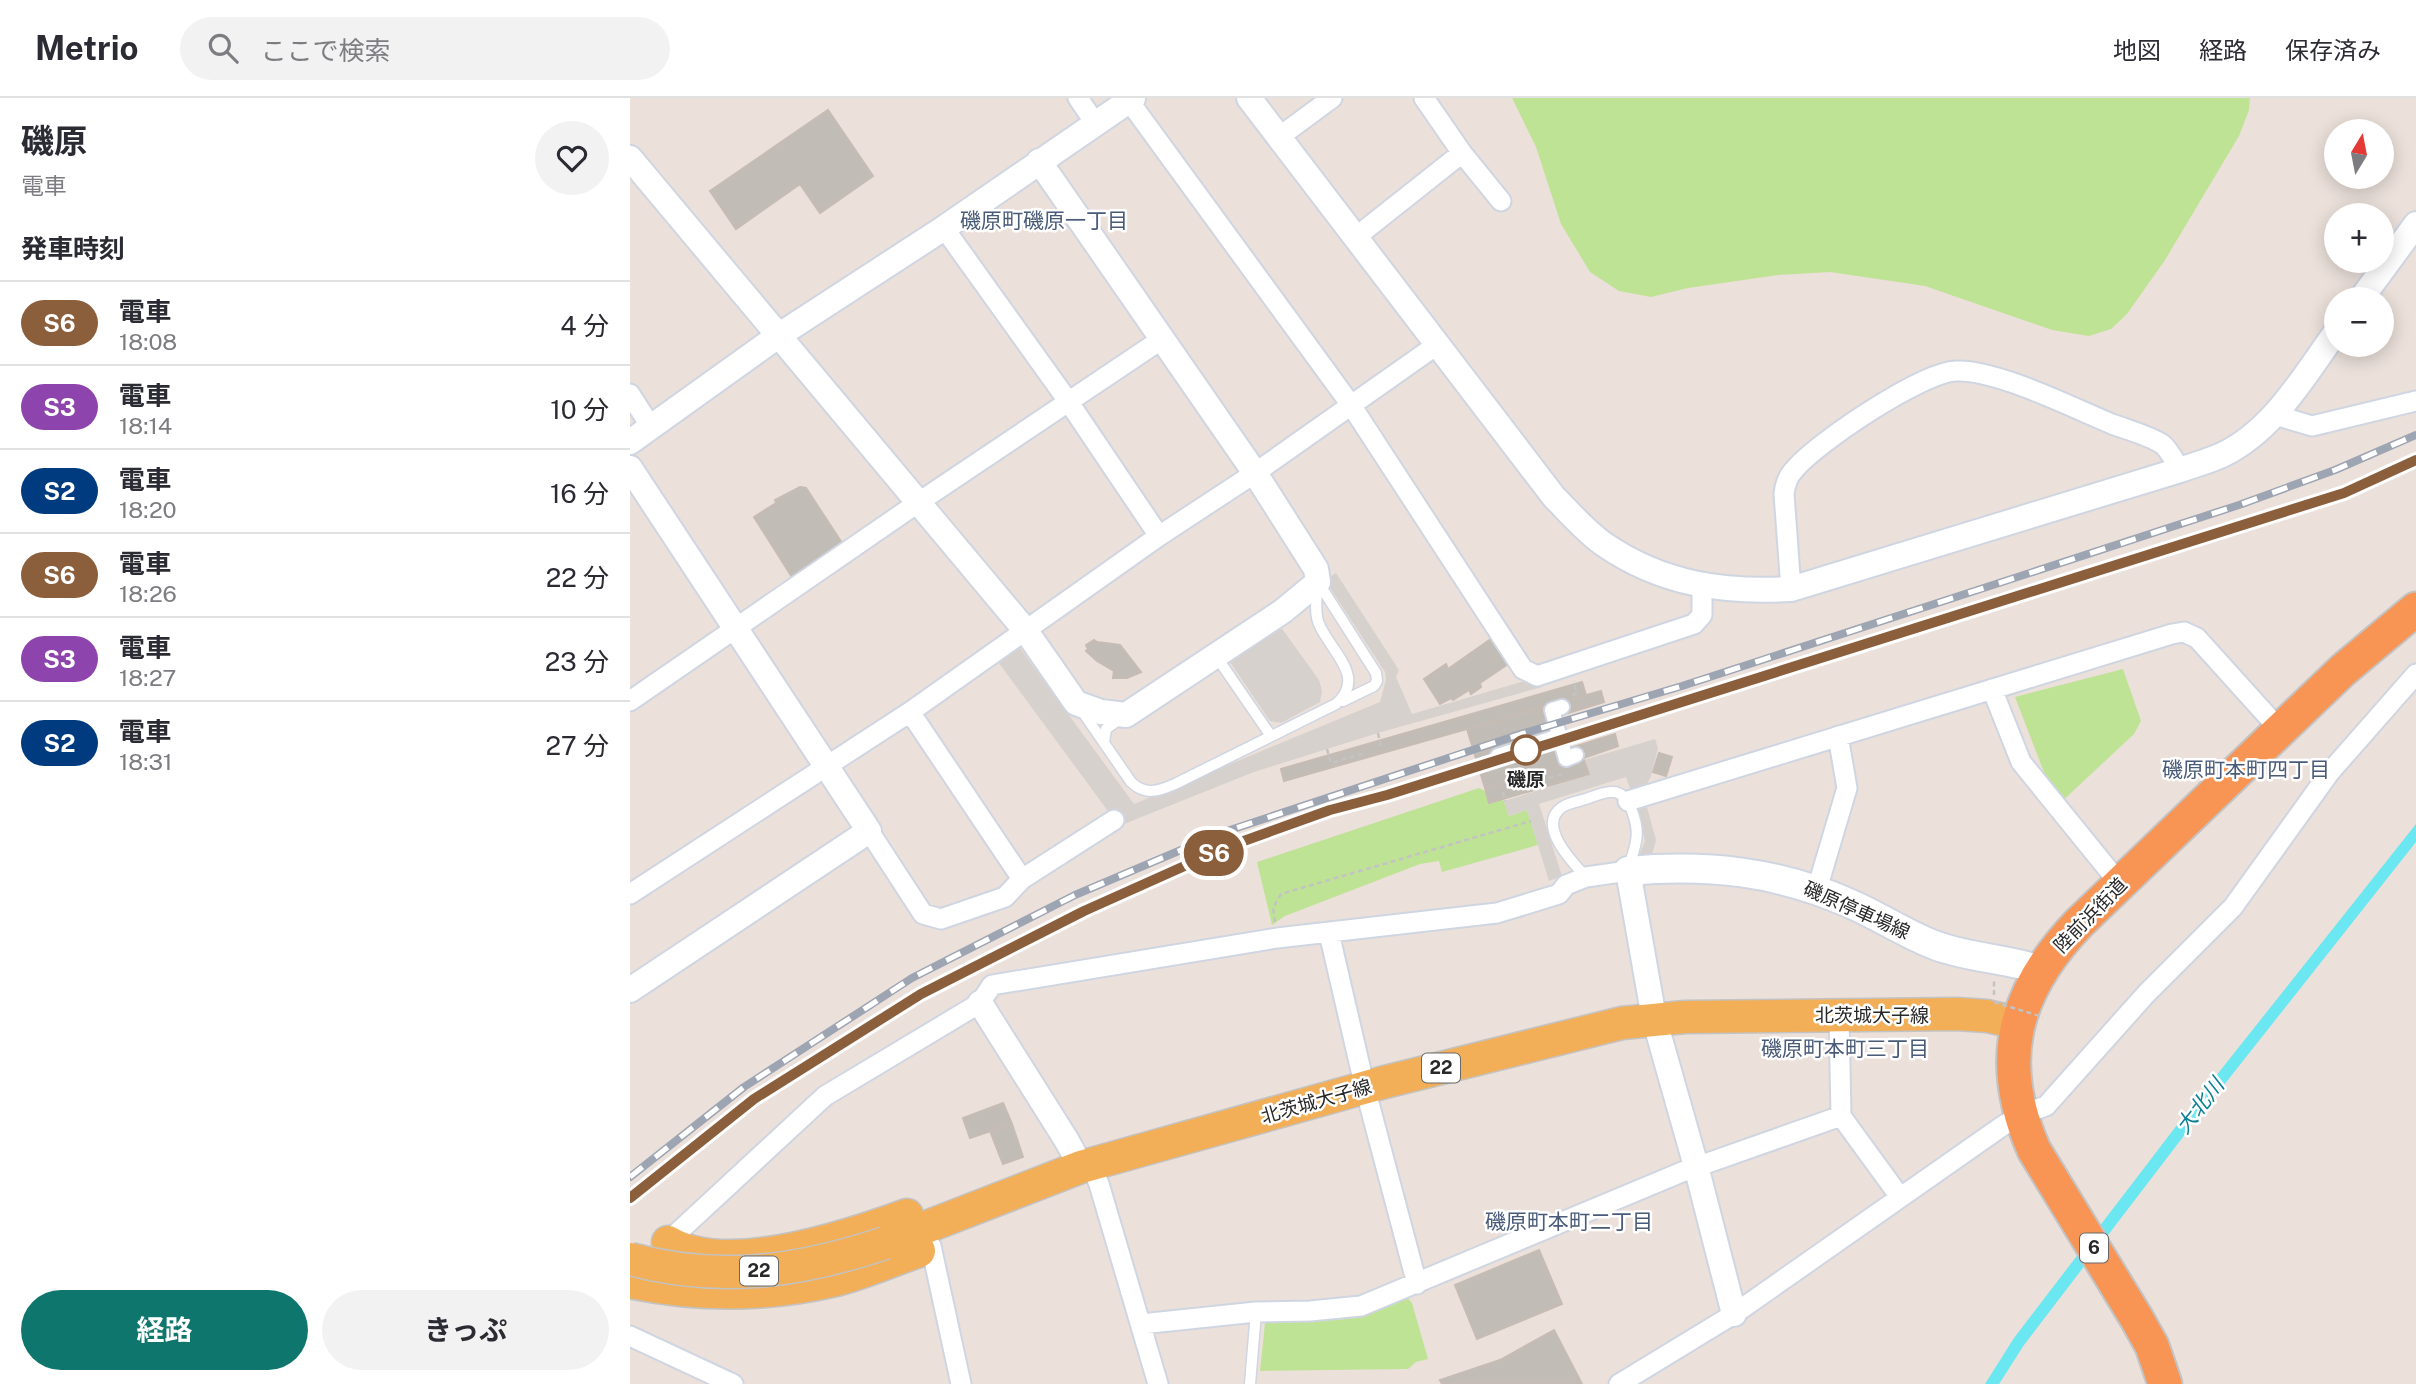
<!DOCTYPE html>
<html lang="ja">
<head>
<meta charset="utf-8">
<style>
	body { margin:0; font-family:"Public Sans","Noto Sans JP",sans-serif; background:#f2f2f3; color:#2b2b33; height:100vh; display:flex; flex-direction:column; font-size:26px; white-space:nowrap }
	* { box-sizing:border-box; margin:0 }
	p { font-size:23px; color:#7c7c81 }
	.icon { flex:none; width:38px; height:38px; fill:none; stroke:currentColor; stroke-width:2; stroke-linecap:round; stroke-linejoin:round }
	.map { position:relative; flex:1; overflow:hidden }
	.drawer { display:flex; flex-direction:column; background:#fff; width:630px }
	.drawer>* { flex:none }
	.badge { padding:0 14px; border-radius:23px; font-size:24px; line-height:46px }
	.needle { width:46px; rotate:10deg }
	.controls { position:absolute; left:1694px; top:21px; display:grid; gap:14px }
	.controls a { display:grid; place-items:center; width:70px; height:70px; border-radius:50%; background:#fff; box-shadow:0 4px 18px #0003; font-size:35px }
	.map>.badge { position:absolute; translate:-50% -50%; box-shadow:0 0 0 4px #fff }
	h2 { padding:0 21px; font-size:26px; line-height:63px }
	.round { display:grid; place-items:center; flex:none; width:74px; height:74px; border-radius:37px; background:#f2f2f3 }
	.headline { display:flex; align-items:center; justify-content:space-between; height:119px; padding:0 21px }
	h1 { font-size:33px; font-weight:700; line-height:52px }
	.primary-button { display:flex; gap:14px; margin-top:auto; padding:14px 21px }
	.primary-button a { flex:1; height:80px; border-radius:42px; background:#0f766e; color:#fff; font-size:28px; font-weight:700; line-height:80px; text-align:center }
	.primary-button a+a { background:#f2f2f3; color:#2b2b33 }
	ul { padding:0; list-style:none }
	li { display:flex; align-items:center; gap:21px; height:84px; padding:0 21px; border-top:2px solid #e1e1e2 }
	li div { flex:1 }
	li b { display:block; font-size:26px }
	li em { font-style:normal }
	li .badge { min-width:77px; font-weight:700; text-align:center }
	header { display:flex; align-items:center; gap:42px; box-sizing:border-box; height:98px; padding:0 35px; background:#fff; border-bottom:2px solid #e1e1e2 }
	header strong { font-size:33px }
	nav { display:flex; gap:38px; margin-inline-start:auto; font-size:24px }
	.search { width:490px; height:63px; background:#f2f2f3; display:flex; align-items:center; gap:18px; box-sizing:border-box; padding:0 24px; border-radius:38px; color:#7c7c81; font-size:26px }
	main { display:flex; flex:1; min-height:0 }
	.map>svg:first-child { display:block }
</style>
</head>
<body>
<header>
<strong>Metrio</strong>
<div class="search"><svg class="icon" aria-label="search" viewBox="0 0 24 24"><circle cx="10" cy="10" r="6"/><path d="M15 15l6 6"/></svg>ここで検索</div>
<nav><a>地図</a><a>経路</a><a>保存済み</a></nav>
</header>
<main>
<section class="drawer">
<div class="headline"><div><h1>磯原</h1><p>電車</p></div><a class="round"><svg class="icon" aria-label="heart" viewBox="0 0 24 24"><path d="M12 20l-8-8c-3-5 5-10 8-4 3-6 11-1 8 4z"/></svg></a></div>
<h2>発車時刻</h2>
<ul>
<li><span class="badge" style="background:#8b5e3c;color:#fff">S6</span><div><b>電車</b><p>18:08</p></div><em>4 分</em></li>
<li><span class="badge" style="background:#8e44ad;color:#fff">S3</span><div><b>電車</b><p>18:14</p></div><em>10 分</em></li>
<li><span class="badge" style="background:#003b80;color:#fff">S2</span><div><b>電車</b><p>18:20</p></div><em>16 分</em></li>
<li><span class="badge" style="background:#8b5e3c;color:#fff">S6</span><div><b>電車</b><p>18:26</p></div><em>22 分</em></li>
<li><span class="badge" style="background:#8e44ad;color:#fff">S3</span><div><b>電車</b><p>18:27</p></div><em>23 分</em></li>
<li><span class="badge" style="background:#003b80;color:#fff">S2</span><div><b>電車</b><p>18:31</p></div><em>27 分</em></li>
</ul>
<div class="primary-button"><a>経路</a><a>きっぷ</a></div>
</section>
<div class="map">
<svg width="1786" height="1286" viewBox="0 0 1786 1286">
	<rect width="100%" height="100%" fill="#ebe0da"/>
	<path fill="#bfe395" d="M882,0H1620L1619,12L1609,38L1535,162L1497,216L1481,231L1459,238L1422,232L1295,188L1200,174L1148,177L1058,190L1021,199L989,193L960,174L931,126L906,49Z
		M1493,571L1511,623L1504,636L1427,708L1385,599Z
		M849,690L874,703L879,718L897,712L908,747L812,774L809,763L790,766L655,818L642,827L627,764Z
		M777,1199L782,1205L798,1261L786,1264L778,1271L630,1273L635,1225L679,1222Z"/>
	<path fill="#d7d1cd" d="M706,475L769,572L766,579L782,616L901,581L909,584L912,589L748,635L624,674L489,728L363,557L384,542L504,706L750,604L756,582L755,574L695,482Z
		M648,525L689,582L692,593L690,604L651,625L640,623L600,564V557Z
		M1025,641L1028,650L1021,678L1014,692L1002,696L996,679L909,706L932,778L919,783L897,712L879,718L874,703L958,677L954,662Z
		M1015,702L1026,742L1019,768L1004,770L1015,743L1006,705Z"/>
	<path fill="#6ae7f0" d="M1786,726V744L1556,1035L1394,1247L1369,1286H1355L1384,1240L1547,1027Z"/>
	<path fill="#c2bcb6" stroke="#c6bcb4" stroke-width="2" d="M198,12L243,78L190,115L170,86L106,131L80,93Z
		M170,389L176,390L212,445L162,479L124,419L146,405L145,402Z
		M861,541L878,566L850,585L851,589L841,596L839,592L823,602L821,600L810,606L794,581L816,566L818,571Z
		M464,542L467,544L490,547L511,574L497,580H483L484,573L467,563L456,553L458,551L456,547Z
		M952,584L956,597L654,683L651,671Z
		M971,593L974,604L935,616L931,604Z
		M931,604L935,616L928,618L937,651L944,649L948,662L855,690L837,631Z
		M985,636L988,648L948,662L944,649Z
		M1029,655L1042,659L1036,678L1023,674Z
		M953,660L959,676L859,705L855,690Z
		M373,1005L382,1026L340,1040L333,1020Z
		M382,1026L393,1059L373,1066L360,1033Z
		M909,1152L932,1206L847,1241L825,1187Z
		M924,1232L952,1286H812L810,1282L870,1262Z"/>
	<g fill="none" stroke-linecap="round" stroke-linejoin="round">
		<g stroke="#cfd6e2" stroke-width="13">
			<path id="service" d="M688,484L746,575L747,583L744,588L713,603
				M586,558L641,638
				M452,613L501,684C515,698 529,693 545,686L706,606C737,579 701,554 689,526C684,515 687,500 687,488
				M474,644L476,631L490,621
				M956,779C943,765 907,728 931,710C937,705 949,703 956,701C964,698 975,693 983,694C1000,694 1009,728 1006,743C1005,751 1001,761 999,769
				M620,1286L626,1214"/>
		</g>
		<g stroke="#cfd6e2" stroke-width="18">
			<path id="pedestrian" d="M932,609L922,612L936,661L946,657
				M868,658L930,638"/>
		</g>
		<g stroke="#cfd6e2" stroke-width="23">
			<path id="minor" d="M448,0L465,25
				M499,3L721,307L893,571L907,578L1064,526L1072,517V488
				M649,39L702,0
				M832,55L871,103
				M314,130L438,303L529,438
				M726,139L832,55L794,0
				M0,296L21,329
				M1645,317L1682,328L1786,303
				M1161,491L1154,396C1155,387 1157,379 1164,372C1186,345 1292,274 1326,273C1366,271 1443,310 1482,326C1498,332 1518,337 1532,346C1539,351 1545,364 1550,372
				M1362,591L1391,664L1490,786
				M0,603L289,404L532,241
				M280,614L392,781
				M998,703L1542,536L1554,534L1567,540L1650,632
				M239,733L293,816L311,821L375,799L392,781L484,722
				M1187,791L1217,690L1208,638
				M0,796L280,614L529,438L625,375L808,246
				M699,835L735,990L787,1186
				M1209,917L1211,1018L1270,1099
				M461,1066L469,1086L528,1286
				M301,1148L331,1286
				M32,1149L195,998L350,905L362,887L647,840L867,815L929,796L936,787L956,779L998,773
				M511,1226L626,1214L680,1213L731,1208L1052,1074L1211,1018
				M0,1238L103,1286
				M989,1286L1104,1216L1371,1029L1390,1017L1416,1008L1516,896L1603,809L1700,674L1786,576"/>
		</g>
		<g stroke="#cfd6e2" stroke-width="28">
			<path id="tertiary" d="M619,0L924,399C940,415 957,435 975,447C1032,486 1094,495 1161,491L1550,372C1564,367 1579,363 1592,357C1643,333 1674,278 1706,234
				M0,60L396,533L446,605L471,614L496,617L653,513L688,484L686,471L625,375L409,63
				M1731,201L1786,126
				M0,344L148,238L314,130L503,0
				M0,370L239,733L0,892
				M998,773L1024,920L1066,1068L1104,1216
				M350,905L437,1043L451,1069"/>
		</g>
		<g stroke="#cfd6e2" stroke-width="32">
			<path id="secondary" d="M998,773C1078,766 1147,773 1221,806C1251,819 1277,837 1307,848C1341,860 1377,861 1411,872"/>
		</g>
		<g stroke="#c3c3c3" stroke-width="35">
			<path id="primary" d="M38,1144C97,1179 217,1139 277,1117
				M255,1145L451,1069L751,985L992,925L1055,919L1327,916L1357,918L1388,925
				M0,1184C66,1198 136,1198 202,1183C232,1176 260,1163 289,1153"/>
		</g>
		<g stroke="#c3c3c3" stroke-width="37">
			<path id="trunk" d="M1535,1286L1522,1248L1507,1221L1404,1052C1365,963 1383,894 1449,825L1713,572L1786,511"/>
		</g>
		<path stroke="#c3c3c3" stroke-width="2.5" stroke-dasharray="5 3.5" stroke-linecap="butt" d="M942,597L946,596L944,583
			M748,635L751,650
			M697,651L701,665L732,656
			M919,680L933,676
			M873,694L875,703
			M645,824L643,810L651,796L901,723
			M1364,897V882"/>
		<use href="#service" stroke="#fff" stroke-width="10"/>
		<use href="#pedestrian" stroke="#fff" stroke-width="14"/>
		<use href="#minor" stroke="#fff" stroke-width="19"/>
		<use href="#tertiary" stroke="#fff" stroke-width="24"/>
		<use href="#secondary" stroke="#fff" stroke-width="28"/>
		<use href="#primary" stroke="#f2af58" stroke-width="32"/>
		<use href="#trunk" stroke="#f89454" stroke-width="33"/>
		<g stroke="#9da5b3" stroke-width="8">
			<path id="rail" d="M0,1079L114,989L282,880L445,797L591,735L891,636L1052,588L1609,407L1705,372L1786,337
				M0,1100L124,1001L291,896L454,813L598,749L700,712L757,697L1714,395L1786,362"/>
		</g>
		<use href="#rail" stroke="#fff" stroke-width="5" stroke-dasharray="16" stroke-linecap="butt"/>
		<g stroke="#c3c3c3" stroke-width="35" stroke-linecap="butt">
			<path id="primary-bridge" d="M0,1161C88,1185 169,1174 255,1145"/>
		</g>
		<path stroke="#c3c3c3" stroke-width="2.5" stroke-dasharray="5 3.5" stroke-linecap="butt" d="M1364,904L1413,919"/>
		<use href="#primary-bridge" stroke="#f2af58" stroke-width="32"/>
	</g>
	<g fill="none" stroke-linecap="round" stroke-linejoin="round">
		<g stroke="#fff" stroke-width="16">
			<path id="line" d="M0,1100L124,1001L291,896L454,813L597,749L700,712L757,697L1714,395L1786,362"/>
		</g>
		<use href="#line" stroke="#8b5e3c" stroke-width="10"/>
	</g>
	<circle fill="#fff" stroke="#8b5e3c" stroke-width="3.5" cx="896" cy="652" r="14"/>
	<g text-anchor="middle" stroke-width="5" stroke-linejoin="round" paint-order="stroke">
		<g fill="#fff" stroke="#686868" stroke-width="2">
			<rect x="792" y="955.5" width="38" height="29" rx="5"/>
			<rect x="1450" y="1135.5" width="28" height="29" rx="5"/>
			<rect x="110" y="1158.5" width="38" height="29" rx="5"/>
		</g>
		<g font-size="18" font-weight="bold" fill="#282828">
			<text x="811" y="976">22</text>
			<text x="1464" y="1156">6</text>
			<text x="129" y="1179">22</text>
		</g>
		<g font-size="19" font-weight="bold" fill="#282828" stroke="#fff">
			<text x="896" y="688">磯原</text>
		</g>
		<g font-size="19" fill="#282828" stroke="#fff">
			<text transform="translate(1227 812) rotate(24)" y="7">磯原停車場線</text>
			<text transform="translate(1460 817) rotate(-46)" y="7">陸前浜街道</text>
			<text x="1242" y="924">北茨城大子線</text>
			<text transform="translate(686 1003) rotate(-16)" y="7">北茨城大子線</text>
		</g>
		<g font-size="21" fill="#495b79" stroke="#fff">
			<text x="414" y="130">磯原町磯原一丁目</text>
			<text x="1616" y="679">磯原町本町四丁目</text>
			<text x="1215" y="958">磯原町本町三丁目</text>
			<text x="939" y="1131">磯原町本町二丁目</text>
		</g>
		<g font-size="21" font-style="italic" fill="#0b8093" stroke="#fff">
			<text transform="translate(1570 1008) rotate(-52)" y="7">大北川</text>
		</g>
	</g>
</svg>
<div class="controls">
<a><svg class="needle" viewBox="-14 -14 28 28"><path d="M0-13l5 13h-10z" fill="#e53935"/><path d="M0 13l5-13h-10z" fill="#7c7c81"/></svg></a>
<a>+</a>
<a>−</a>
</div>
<b class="badge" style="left:584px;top:755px;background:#8b5e3c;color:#fff">S6</b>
</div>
</main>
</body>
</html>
